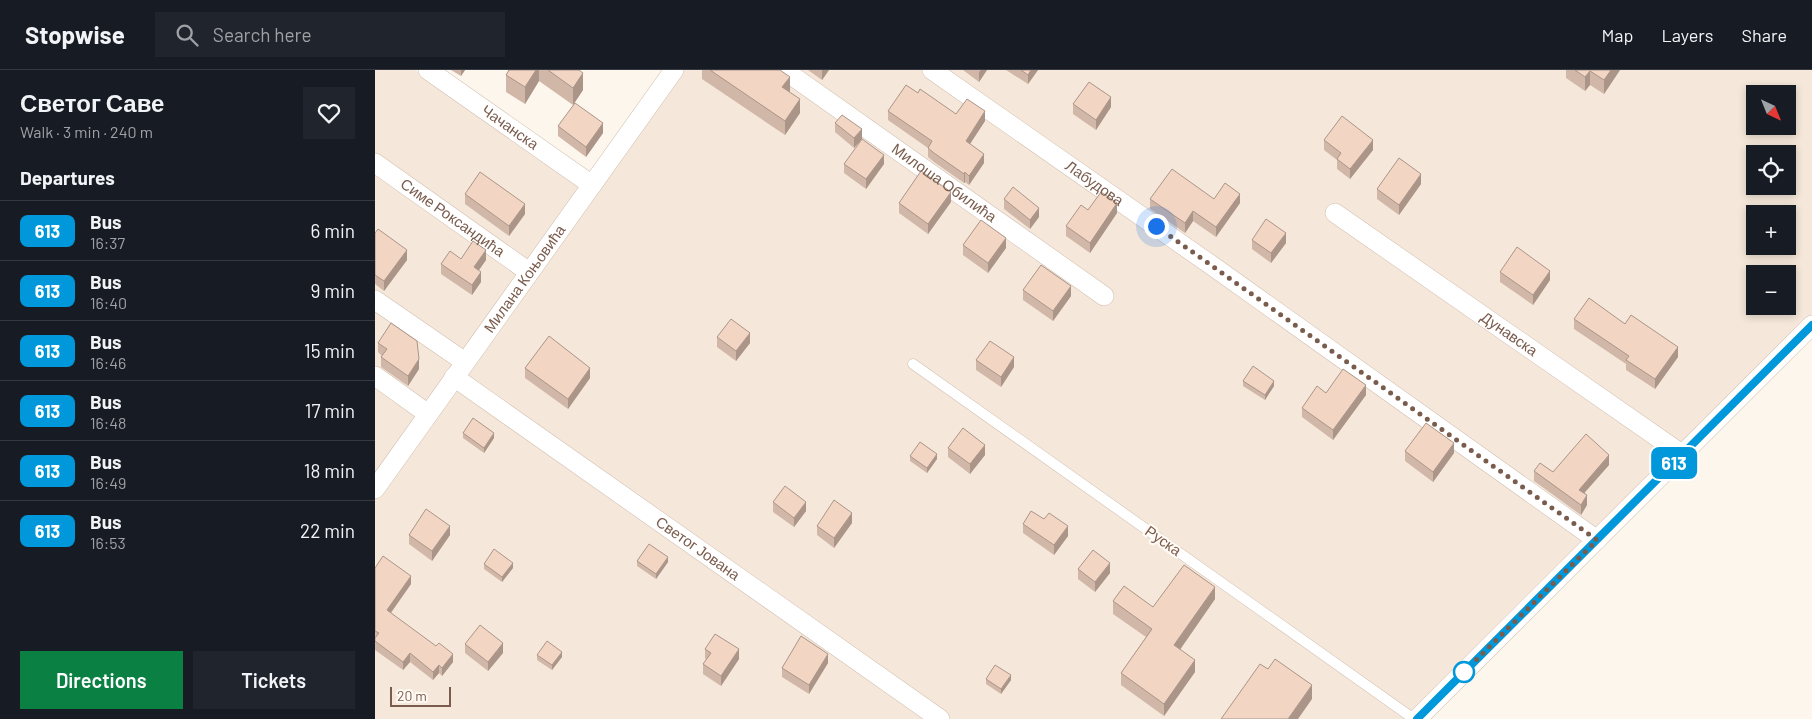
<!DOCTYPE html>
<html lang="en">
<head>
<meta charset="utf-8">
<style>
	body { margin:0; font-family:Barlow,sans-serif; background:#20242c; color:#f1f3f6; height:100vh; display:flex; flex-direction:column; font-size:19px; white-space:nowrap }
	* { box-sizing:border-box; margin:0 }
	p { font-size:16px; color:#9ea1a6 }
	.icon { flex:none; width:28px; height:28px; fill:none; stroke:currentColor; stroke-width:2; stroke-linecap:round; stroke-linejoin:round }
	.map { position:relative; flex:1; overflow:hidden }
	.side { display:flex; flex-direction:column; background:#171b24; width:375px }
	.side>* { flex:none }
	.badge { padding:0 10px; border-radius:8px; font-size:18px; line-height:32px }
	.needle { width:32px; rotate:137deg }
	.tools { position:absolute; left:1371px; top:15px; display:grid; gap:10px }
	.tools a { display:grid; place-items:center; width:50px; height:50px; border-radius:0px; background:#171b24; box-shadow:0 2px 8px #0003; font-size:25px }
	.scale { position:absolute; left:15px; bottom:12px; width:61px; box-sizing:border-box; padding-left:5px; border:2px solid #7a5c4d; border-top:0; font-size:14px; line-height:18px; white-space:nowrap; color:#7a5c4d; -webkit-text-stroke:4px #fffaf3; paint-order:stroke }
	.you { position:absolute; width:25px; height:25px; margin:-12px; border:4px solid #fff; border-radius:50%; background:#1a73e8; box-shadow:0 0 0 8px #1a73e833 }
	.map>.badge { position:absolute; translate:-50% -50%; box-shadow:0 0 0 2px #fff }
	h2 { padding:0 20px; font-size:19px; line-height:45px }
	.round { display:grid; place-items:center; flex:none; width:52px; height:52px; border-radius:0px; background:#20242c }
	.head { display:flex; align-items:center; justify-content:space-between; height:85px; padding:0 20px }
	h1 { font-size:24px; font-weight:600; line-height:38px }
	.primary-button { display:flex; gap:10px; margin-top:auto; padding:10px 20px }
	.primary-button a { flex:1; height:58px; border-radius:0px; background:#0b8043; color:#fff; font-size:20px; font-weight:600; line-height:58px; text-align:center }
	.primary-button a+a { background:#20242c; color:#f1f3f6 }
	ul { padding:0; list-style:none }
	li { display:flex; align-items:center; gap:15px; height:60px; padding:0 20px; border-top:1px solid #363941 }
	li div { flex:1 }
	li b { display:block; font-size:19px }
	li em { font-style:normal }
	li .badge { min-width:55px; font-weight:700; text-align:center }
	header { display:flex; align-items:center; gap:30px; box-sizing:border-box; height:70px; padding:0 25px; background:#171b24; border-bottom:1px solid #363941 }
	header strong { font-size:24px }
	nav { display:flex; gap:28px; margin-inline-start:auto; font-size:18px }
	.search { width:350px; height:45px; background:#20242c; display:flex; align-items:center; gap:12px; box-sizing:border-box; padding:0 18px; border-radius:0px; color:#9ea1a6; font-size:19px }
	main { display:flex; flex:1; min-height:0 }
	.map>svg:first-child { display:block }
</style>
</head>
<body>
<header>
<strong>Stopwise</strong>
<div class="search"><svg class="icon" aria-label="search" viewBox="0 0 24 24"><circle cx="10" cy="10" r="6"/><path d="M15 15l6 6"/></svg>Search here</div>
<nav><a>Map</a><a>Layers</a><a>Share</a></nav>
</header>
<main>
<section class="side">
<div class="head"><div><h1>Светог Саве</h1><p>Walk · 3 min · 240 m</p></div><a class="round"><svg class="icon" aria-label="heart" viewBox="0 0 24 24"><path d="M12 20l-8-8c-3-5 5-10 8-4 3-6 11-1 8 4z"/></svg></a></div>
<h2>Departures</h2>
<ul>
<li><span class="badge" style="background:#0098da;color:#fff">613</span><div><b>Bus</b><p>16:37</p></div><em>6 min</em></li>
<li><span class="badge" style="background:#0098da;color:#fff">613</span><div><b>Bus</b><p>16:40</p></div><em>9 min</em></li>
<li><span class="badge" style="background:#0098da;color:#fff">613</span><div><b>Bus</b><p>16:46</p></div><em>15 min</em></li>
<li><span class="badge" style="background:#0098da;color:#fff">613</span><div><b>Bus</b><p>16:48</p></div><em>17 min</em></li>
<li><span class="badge" style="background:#0098da;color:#fff">613</span><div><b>Bus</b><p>16:49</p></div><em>18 min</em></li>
<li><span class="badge" style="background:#0098da;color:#fff">613</span><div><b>Bus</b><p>16:53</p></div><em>22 min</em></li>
</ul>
<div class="primary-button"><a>Directions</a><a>Tickets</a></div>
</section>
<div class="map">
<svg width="1437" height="649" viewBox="0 0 1437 649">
	<rect width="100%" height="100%" fill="#fdf6ec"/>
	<path fill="#f5e8da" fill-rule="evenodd" d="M0,0H40L212,122L295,0H1437V258L1042,649H0ZM1380,24H1412V56H1380ZM1380,84H1412V116H1380ZM1380,144H1412V176H1380ZM1380,204H1412V236H1380Z"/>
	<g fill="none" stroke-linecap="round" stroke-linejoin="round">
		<g stroke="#d1beb0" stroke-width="11">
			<path id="service" d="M538,294L1039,649"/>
		</g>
		<g stroke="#d1beb0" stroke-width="20">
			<g id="minor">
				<path id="s1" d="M53,0L217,115"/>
				<path id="s2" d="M409,0L729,226"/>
				<path id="s3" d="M557,0L839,197L1222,470"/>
				<path id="s4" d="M0,93L154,202"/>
				<path id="s5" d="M960,143L1308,385"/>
				<path d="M0,230L90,292"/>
				<path d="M0,306L53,344"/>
				<path id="s6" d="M79,307L565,649"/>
				<path id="s7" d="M0,419L299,0"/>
				<path d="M1042,649L1437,255"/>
			</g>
		</g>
		<use href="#service" stroke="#fff" stroke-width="10"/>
		<use href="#minor" stroke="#fff" stroke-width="19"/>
	</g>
	<path fill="#d1b7a8" d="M76,0H90L86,6Z
		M134,0H204L208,20L198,35L164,11L150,34L131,22V5Z
		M327,0H405L415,21L414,22L425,43L410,65L327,9Z
		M433,0H454L447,10Z
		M588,0H612L604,12Z
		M631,0H663L653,14Z
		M1191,0H1245L1229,24L1215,15L1210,21L1191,8Z
		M543,23L581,44L610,51L595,74L609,93L594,115L590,112L589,113L559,92L553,87V78L513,50V41Z
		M698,34L736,37L721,60L698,44Z
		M460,53L487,69L479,78L460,62Z
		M183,56L228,63L211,87L183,66Z
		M949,70L998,80L975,109L962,99V90L949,80Z
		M469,94H509L491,119L469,103Z
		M1046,114L1024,145L1002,129V119Z
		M90,124L150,144L134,166L90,134Z
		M629,129L664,147L655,159L629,139Z
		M775,129H839L865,133L841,167L818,151L810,163L775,139Z
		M576,132L553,164L524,143V133Z
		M742,143L715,183L691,166V156Z
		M0,163L32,190L9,221L0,214Z
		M877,170L911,173L896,193L877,179Z
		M588,175L631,178L613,203L588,185Z
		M111,190L104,200L106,212L97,225L66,204V194Z
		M1125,202L1175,210L1158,235L1125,212Z
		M648,220L696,226L678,251L648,230Z
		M1199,249L1250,254L1303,287L1280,319L1251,300V294L1199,259Z
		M342,267L375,273L361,291L342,277Z
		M3,273L44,299L33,316L6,297V287L7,286L3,282Z
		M601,290L639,297L626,317L601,300Z
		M150,298L215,308L193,339L150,308Z
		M868,311L899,316L890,330L868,316Z
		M951,323L991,325L958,370L927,347V338Z
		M88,363L119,368L109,383L88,368Z
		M573,378L610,385L595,404L573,387Z
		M1030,381L1079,383L1058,412L1030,391Z
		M535,386L562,389L552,403L535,391Z
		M1234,395L1209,423L1212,435L1206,445L1159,411V401L1178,402Z
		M398,432L431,441L419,457L398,442Z
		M477,453L459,478L442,465V456Z
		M648,454L693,466L679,485L648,463Z
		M34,465H75L57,491L34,474Z
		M262,491L293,492L281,509L262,496Z
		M109,494L138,498L127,512L109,499Z
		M0,498L36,514L16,543L78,592L67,606L64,603L58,610L35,592L28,600L0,580Z
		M703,499L735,503L720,522L703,509Z
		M840,529L805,580L820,602L789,646L746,615V603L771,567L738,544V531L778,537Z
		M90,574L128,583L113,601L90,583Z
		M330,579L364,589L346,616L328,604V594L331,590L330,588Z
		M162,585L187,587L177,600L162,590Z
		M453,593L434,624L407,607V598Z
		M611,609L636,610L626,624L611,614Z"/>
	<path fill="#aa9588" d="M86,0H90L86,6Z
		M161,0H164V11L150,34V17Z
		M447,0H454L447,10Z
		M606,0H612L604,12V2Z
		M656,0H663L653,14V5Z
		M1236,0H1245L1229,24V10Z
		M1215,1V15L1210,21V7Z
		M208,3V20L198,35V18Z
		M415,7V21L407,31V17Z
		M736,27V37L721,60V50Z
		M425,29V43L410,65V51Z
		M610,41V51L591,80V71Z
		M228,53V63L211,87V77Z
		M487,59V69L479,78V68Z
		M998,70V80L975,109V99Z
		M609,84V93L594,115V106Z
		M509,85V94L491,119V109Z
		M590,102V112L589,113V104Z
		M1046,104V114L1024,145V135Z
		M576,122V132L553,164V154Z
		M865,124V133L841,167V157Z
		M742,133V143L715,183V173Z
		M150,134V144L134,166V156Z
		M664,138V147L655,159V150Z
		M818,141V151L810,163V153Z
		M911,163V173L896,193V183Z
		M631,168V178L613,203V193Z
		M32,180V190L9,221V211Z
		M111,180V190L99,207V197Z
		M1175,201V210L1158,235V225Z
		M106,202V212L97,225V215Z
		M696,216V226L678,251V241Z
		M375,263V273L361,291V281Z
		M1303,277V287L1280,319V309Z
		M639,287V297L626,317V307Z
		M44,289V299L33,316V306Z
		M215,298V308L193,339V329Z
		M899,311V316L890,330V325Z
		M991,315V325L958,370V360Z
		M119,363V368L109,383V378Z
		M1079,373V383L1058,412V402Z
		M610,375V385L595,404V394Z
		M562,384V389L552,403V398Z
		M1234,385V395L1204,429V420Z
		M1212,425V435L1206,445V435Z
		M431,432V441L419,457V448Z
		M477,443V453L459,478V468Z
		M75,456V465L57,491V481Z
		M693,456V466L679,485V475Z
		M293,487V492L281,509V504Z
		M138,493V498L127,512V507Z
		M735,493V503L720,522V512Z
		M36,506V514L12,548V540Z
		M840,517V529L799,588V575Z
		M128,573V583L113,601V592Z
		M364,579V589L346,616V606Z
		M187,582V587L177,600V595Z
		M35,583V592L28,600V592Z
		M78,584V592L67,606V598Z
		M453,584V593L434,624V615Z
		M820,590V602L789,646V634Z
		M64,595V603L58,610V602Z
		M636,605V610L626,624V619Z
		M937,615V629L923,649H913Z"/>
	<path fill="#f3d5c3" stroke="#aa9588" d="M134,0H161L150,17L131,5Z
		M173,0H204L208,3L198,18Z
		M335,0H405L415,7L407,17L425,29L410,51Z
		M646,0H656L653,5Z
		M1200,0H1236L1229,10L1215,1L1210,7Z
		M714,12L736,27L721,50L698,34Z
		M531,15L543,23L545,19L581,44L592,29L610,41L591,71L609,84L594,106L590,102L589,104L559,83L553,78L557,71L513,41Z
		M200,33L228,53L211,77L183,56Z
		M467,45L487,59L479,68L460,53Z
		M967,46L998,70L975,99L962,89L966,83L949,70Z
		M487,69L509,85L491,109L469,94Z
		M1024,88L1046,104L1024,135L1002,119Z
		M797,99L839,129L850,113L865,124L841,157L818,141L810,153L775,129Z
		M546,101L576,122L553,154L524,133Z
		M105,102L150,134L134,156L90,124Z
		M638,117L664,138L655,150L629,129Z
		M726,122L742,133L715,173L691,156L706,135L713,140Z
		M891,149L911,163L896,183L877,170Z
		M606,150L631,168L613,193L588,175Z
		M3,159L32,180L9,211L0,205V163Z
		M98,171L111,180L99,197L106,202L97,215L66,194L75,181L86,189Z
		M1142,177L1175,201L1158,225L1125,202Z
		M666,195L696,216L678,241L648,220Z
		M1214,228L1250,254L1256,245L1303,277L1280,309L1251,290L1254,286L1199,249Z
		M356,249L375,263L361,281L342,267Z
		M16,253L42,271L44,289L33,306L6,287L12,279L3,273Z
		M174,266L215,298L193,329L150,298Z
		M615,271L639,287L626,307L601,290Z
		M878,296L899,311L890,325L868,311Z
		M968,299L991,315L958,360L927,338L942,316L951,323Z
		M98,348L119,363L109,378L88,363Z
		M1051,353L1079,373L1058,402L1030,381Z
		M588,358L610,375L595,394L573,378Z
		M1211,364L1234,385L1204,420L1212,425L1206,435L1159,401L1165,393L1178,402Z
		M545,372L562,384L552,398L535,386Z
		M410,416L431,432L419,448L398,432Z
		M459,430L477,443L459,468L442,456Z
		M51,439L75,456L57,481L34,465Z
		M656,441L669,449L674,443L693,456L679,475L648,454Z
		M274,474L293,487L281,504L262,491Z
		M119,479L138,493L127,507L109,494Z
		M718,480L735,493L720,512L703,499Z
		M8,486L36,506L12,540L61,576L64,573L78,584L67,598L64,595L58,602L35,583L28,592L0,571V568L4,563L0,561V498Z
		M809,495L840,517L799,575L820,590L789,634L746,603L777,559L738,531L749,516L778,537Z
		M105,555L128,573L113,592L90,574Z
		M340,564L364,579L346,606L328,594L336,583L330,579Z
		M426,566L453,584L434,615L407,598Z
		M172,571L187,582L177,595L162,585Z
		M900,589L937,615L913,649H846L885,594L893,599Z
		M620,595L636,605L626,619L611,609Z"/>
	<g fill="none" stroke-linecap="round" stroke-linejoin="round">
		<g stroke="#fff" stroke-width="11">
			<path id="line" d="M1042,649L1437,255"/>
		</g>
		<use href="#line" stroke="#0098da" stroke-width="8"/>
		<path stroke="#7a5c4d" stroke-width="5" stroke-dasharray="0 9" d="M781,156L1222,470L1089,602"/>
	</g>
	<circle fill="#fff" stroke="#0098da" stroke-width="2.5" cx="1089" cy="602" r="10"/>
	<g text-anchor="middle" stroke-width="4.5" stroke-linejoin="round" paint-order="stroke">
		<g font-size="15" fill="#7a5c4d" stroke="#fffaf3">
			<text dy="5" stroke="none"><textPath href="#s1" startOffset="100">Чачанска</textPath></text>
			<text dy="5" stroke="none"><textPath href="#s2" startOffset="196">Милоша Обилића</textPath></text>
			<text dy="5" stroke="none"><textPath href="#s3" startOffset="198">Лабудова</textPath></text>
			<text dy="5" stroke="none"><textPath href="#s4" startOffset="95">Симе Роксандића</textPath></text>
			<text dy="5" stroke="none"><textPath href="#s7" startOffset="258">Милана Коњовића</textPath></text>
			<text dy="5" stroke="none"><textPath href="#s5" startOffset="212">Дунавска</textPath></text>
			<text transform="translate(788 471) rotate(35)" y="5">Руска</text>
			<text dy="5" stroke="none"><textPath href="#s6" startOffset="298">Светог Јована</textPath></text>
		</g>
	</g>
</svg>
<div class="tools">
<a><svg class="needle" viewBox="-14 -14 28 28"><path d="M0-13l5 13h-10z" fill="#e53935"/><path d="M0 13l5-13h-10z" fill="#9ea1a6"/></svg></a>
<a><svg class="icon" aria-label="locate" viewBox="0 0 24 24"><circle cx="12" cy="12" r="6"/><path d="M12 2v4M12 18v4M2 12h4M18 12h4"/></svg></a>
<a>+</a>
<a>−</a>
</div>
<div class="scale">20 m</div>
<div class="you" style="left:781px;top:156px"></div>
<b class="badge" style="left:1299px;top:393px;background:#0098da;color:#fff">613</b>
</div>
</main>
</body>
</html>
